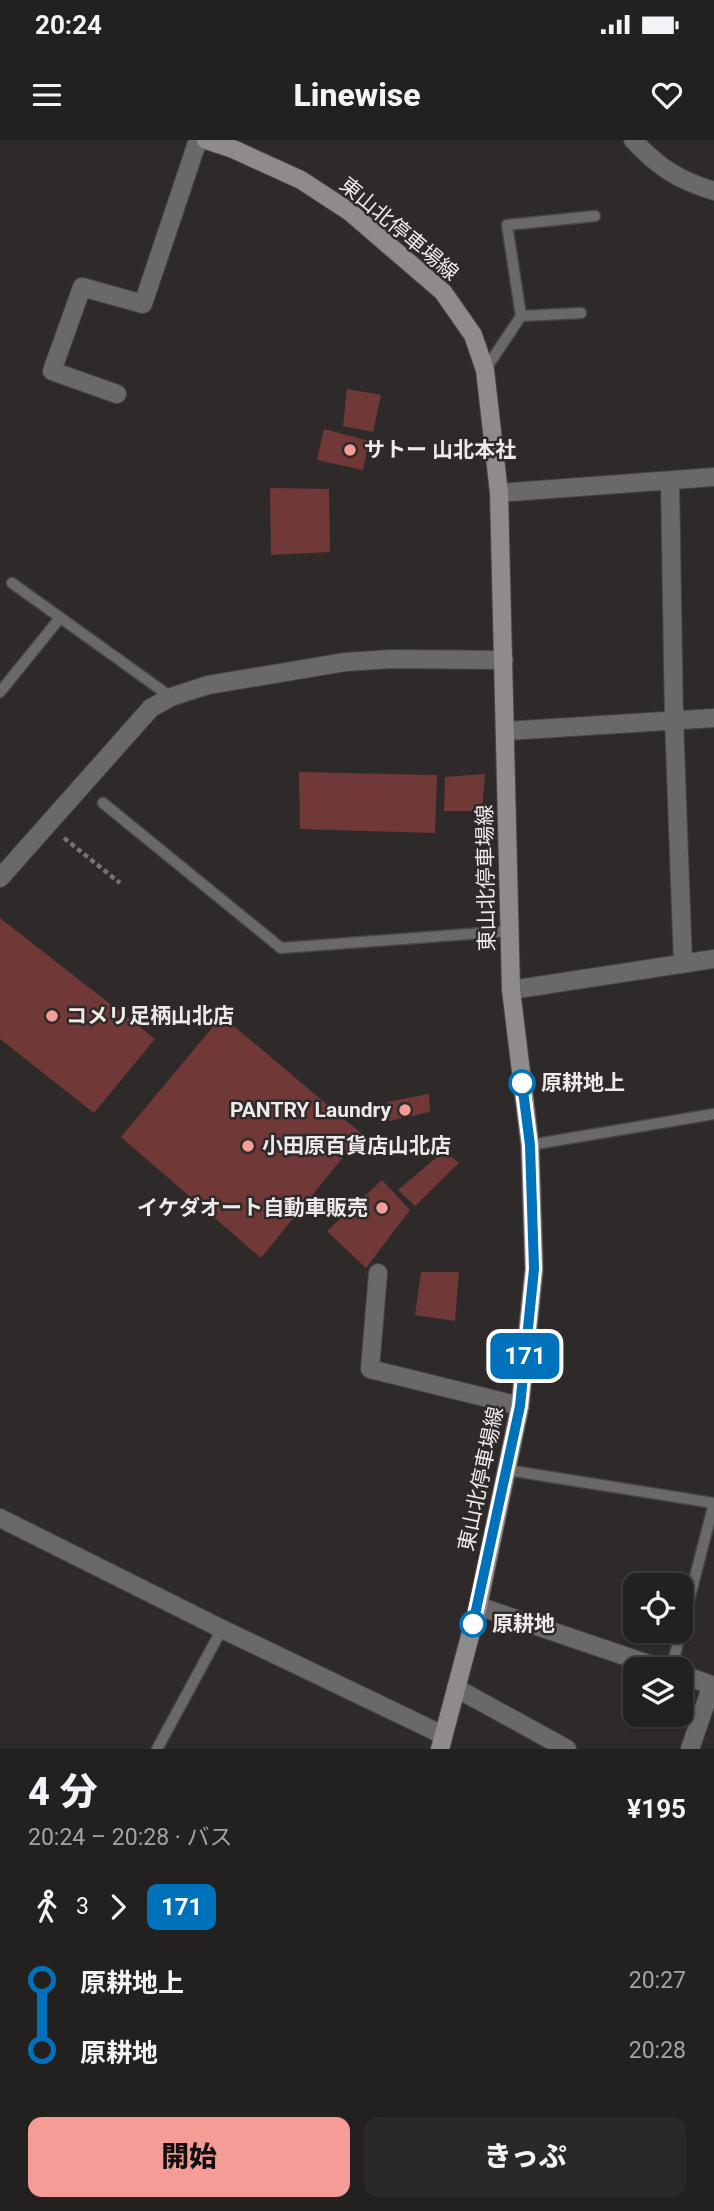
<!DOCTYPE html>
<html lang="ja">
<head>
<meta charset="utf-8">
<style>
	body { margin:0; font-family:Roboto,"Noto Sans JP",sans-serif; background:#2b2829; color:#f1f3f6; height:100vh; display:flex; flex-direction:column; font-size:26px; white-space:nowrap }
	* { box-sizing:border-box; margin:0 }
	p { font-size:23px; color:#a3a3a5 }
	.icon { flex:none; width:38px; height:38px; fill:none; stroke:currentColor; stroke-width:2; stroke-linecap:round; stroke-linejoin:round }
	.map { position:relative; height:1609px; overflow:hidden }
	.drawer { display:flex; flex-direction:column; background:#232020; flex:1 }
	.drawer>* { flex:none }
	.badge { padding:0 14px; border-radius:10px; font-size:24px; line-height:46px }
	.fabs { position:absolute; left:623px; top:1433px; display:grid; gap:14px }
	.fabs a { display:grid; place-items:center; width:70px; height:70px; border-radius:14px; background:#232020; box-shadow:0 2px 5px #0004,0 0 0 2px #403e3e; font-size:35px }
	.map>.badge { position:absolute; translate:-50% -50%; box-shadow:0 0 0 4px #fff }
	.legs { display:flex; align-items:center; gap:10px; height:77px; padding:0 28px; font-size:23px }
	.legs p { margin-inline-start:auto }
	.headline { display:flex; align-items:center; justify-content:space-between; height:119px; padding:0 28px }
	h1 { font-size:38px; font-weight:800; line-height:52px }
	.button { display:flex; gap:14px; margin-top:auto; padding:14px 28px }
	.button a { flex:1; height:80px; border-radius:14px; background:#f59c96; color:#111; font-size:28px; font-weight:800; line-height:80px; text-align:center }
	.button a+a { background:#2b2829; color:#f1f3f6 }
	ul { padding:0 28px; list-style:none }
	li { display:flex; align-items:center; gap:24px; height:70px; font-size:26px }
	li i { display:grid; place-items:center; width:10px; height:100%; margin:0 9px; background:currentColor }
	li i::after { content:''; width:18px; height:18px; margin:-9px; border:5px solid; border-radius:50%; background:#232020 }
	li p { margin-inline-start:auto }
	li:first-child i { background:linear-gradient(#0000 50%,currentColor 0) }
	li:last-child i { background:linear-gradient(currentColor 50%,#0000 0) }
	.status { display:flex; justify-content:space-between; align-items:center; height:49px; padding:0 35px; background:#232020; direction:ltr }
	.status svg { height:19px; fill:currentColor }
	header { display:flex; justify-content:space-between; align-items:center; height:91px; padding:0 28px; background:#232020; font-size:32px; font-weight:800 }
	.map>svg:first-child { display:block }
</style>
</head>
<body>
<div class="status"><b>20:24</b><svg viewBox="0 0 49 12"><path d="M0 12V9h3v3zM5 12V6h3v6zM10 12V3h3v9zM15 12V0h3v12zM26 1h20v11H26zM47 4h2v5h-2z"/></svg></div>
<header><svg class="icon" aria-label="menu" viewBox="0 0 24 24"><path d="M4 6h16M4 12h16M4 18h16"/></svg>Linewise<svg class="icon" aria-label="heart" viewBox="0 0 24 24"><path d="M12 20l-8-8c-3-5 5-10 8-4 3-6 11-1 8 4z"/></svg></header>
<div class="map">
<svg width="714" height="1609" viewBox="0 0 714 1609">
	<rect width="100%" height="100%" fill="#2f2a2a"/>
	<path fill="#703937" d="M347,249L381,255L373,292L343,286Z
		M324,289L369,301L363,330L317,320Z
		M270,348L329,349L330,412L271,415Z
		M299,632L437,635L435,693L300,689Z
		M485,634L482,671H444L445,637Z
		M0,778L155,899L94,973L0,899Z
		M222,876L362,994L261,1118L121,997Z
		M429,954L430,972L389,981L387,962Z
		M444,1011L459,1023L415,1066L398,1050Z
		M382,1040L410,1070L366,1128L327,1091Z
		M421,1132H459L455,1181L415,1175Z"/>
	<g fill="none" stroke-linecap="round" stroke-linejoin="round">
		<g stroke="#4a4545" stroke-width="13">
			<path id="service" d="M521,176L581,173
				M485,230L521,176L507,85L595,76
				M12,443L171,557
				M0,552L60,478
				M103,663L281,808L510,791
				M530,1005L714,974
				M507,1330L714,1363
				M671,1530L714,1363
				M157,1609L222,1489"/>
		</g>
		<g stroke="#4a4545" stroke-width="20">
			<path id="minor" d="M633,0C658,27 678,40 714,51
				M117,254L52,231L82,147L143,164L198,0
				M670,341L674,579L683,824
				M499,353L714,337
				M506,591L714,578
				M0,738L151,568L171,557L208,545L345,522L391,519L504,520
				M511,850L714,819
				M378,1133L370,1229L520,1266
				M0,1378L222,1489L443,1595
				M478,1466L666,1530
				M681,1534L714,1546
				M456,1548L567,1609
				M690,1609L712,1545"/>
		</g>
		<g stroke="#4a4545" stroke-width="20">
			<path id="secondary" d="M206,0L233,9L301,40L350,72L443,152L473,195L485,230L499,353L511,850L530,1005L534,1129L520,1266L478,1466L440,1609"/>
		</g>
		<path stroke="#767271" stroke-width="4.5" stroke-dasharray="5 3.5" stroke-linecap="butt" d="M64,698L120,743"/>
		<use href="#service" stroke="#6b6968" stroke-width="10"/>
		<use href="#minor" stroke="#6b6968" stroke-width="18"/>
		<use href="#secondary" stroke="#8f8b8b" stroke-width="18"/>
	</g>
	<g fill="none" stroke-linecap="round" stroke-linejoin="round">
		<g stroke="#fff" stroke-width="16">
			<path id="line-1" d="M473,1484L520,1266L534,1129L530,1005L522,943"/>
		</g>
		<use href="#line-1" stroke="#0072bc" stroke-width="10"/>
	</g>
	<g fill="#f59c96" stroke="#2f2a2a" stroke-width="2.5">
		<circle cx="350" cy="310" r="7"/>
		<circle cx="52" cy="876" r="7"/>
		<circle cx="405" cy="970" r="7"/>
		<circle cx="248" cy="1006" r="7"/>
		<circle cx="382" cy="1068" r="7"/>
	</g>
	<g fill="#fff" stroke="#0072bc" stroke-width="3.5">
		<circle cx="522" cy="943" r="12"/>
		<circle cx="473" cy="1484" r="12"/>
	</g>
	<g text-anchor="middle" stroke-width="5" stroke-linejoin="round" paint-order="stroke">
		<g font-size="21" fill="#edeae9" stroke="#2f2a2a">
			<text transform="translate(399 89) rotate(40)" y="7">東山北停車場線</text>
			<text transform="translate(486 738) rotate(-91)" y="7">東山北停車場線</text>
			<text transform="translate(481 1339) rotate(-78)" y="7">東山北停車場線</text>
		</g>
		<g font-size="21" font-weight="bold" fill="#edeae9" stroke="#2f2a2a" text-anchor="start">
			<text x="364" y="317">サトー 山北本社</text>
			<text x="66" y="883">コメリ足柄山北店</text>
			<text x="391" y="977" text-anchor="end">PANTRY Laundry</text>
			<text x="262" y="1013">小田原百貨店山北店</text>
			<text x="368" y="1075" text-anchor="end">イケダオート自動車販売</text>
		</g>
		<g font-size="21" font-weight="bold" fill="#edeae9" stroke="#2f2a2a" text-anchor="start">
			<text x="541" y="950">原耕地上</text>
			<text x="492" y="1491">原耕地</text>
		</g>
	</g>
</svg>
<div class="fabs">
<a><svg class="icon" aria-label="locate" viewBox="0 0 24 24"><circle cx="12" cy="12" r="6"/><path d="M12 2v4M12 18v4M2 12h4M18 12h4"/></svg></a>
<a><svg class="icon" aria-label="layers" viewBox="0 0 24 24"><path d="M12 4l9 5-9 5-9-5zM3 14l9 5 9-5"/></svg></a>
</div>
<b class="badge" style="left:525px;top:1216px;background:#0072bc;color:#fff">171</b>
</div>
<section class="drawer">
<div class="headline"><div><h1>4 分</h1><p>20:24 – 20:28 · バス</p></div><b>¥195</b></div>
<div class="legs"><svg class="icon" aria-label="walk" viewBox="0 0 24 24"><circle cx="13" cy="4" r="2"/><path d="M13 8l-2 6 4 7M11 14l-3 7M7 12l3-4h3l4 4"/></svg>3<svg class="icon" aria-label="forward" viewBox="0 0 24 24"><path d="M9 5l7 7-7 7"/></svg><b class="badge" style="background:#0072bc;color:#fff">171</b></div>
<ul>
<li><i style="color:#0072bc"></i><b>原耕地上</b><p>20:27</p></li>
<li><i style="color:#0072bc"></i><b>原耕地</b><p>20:28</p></li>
</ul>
<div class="button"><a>開始</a><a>きっぷ</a></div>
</section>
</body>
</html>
